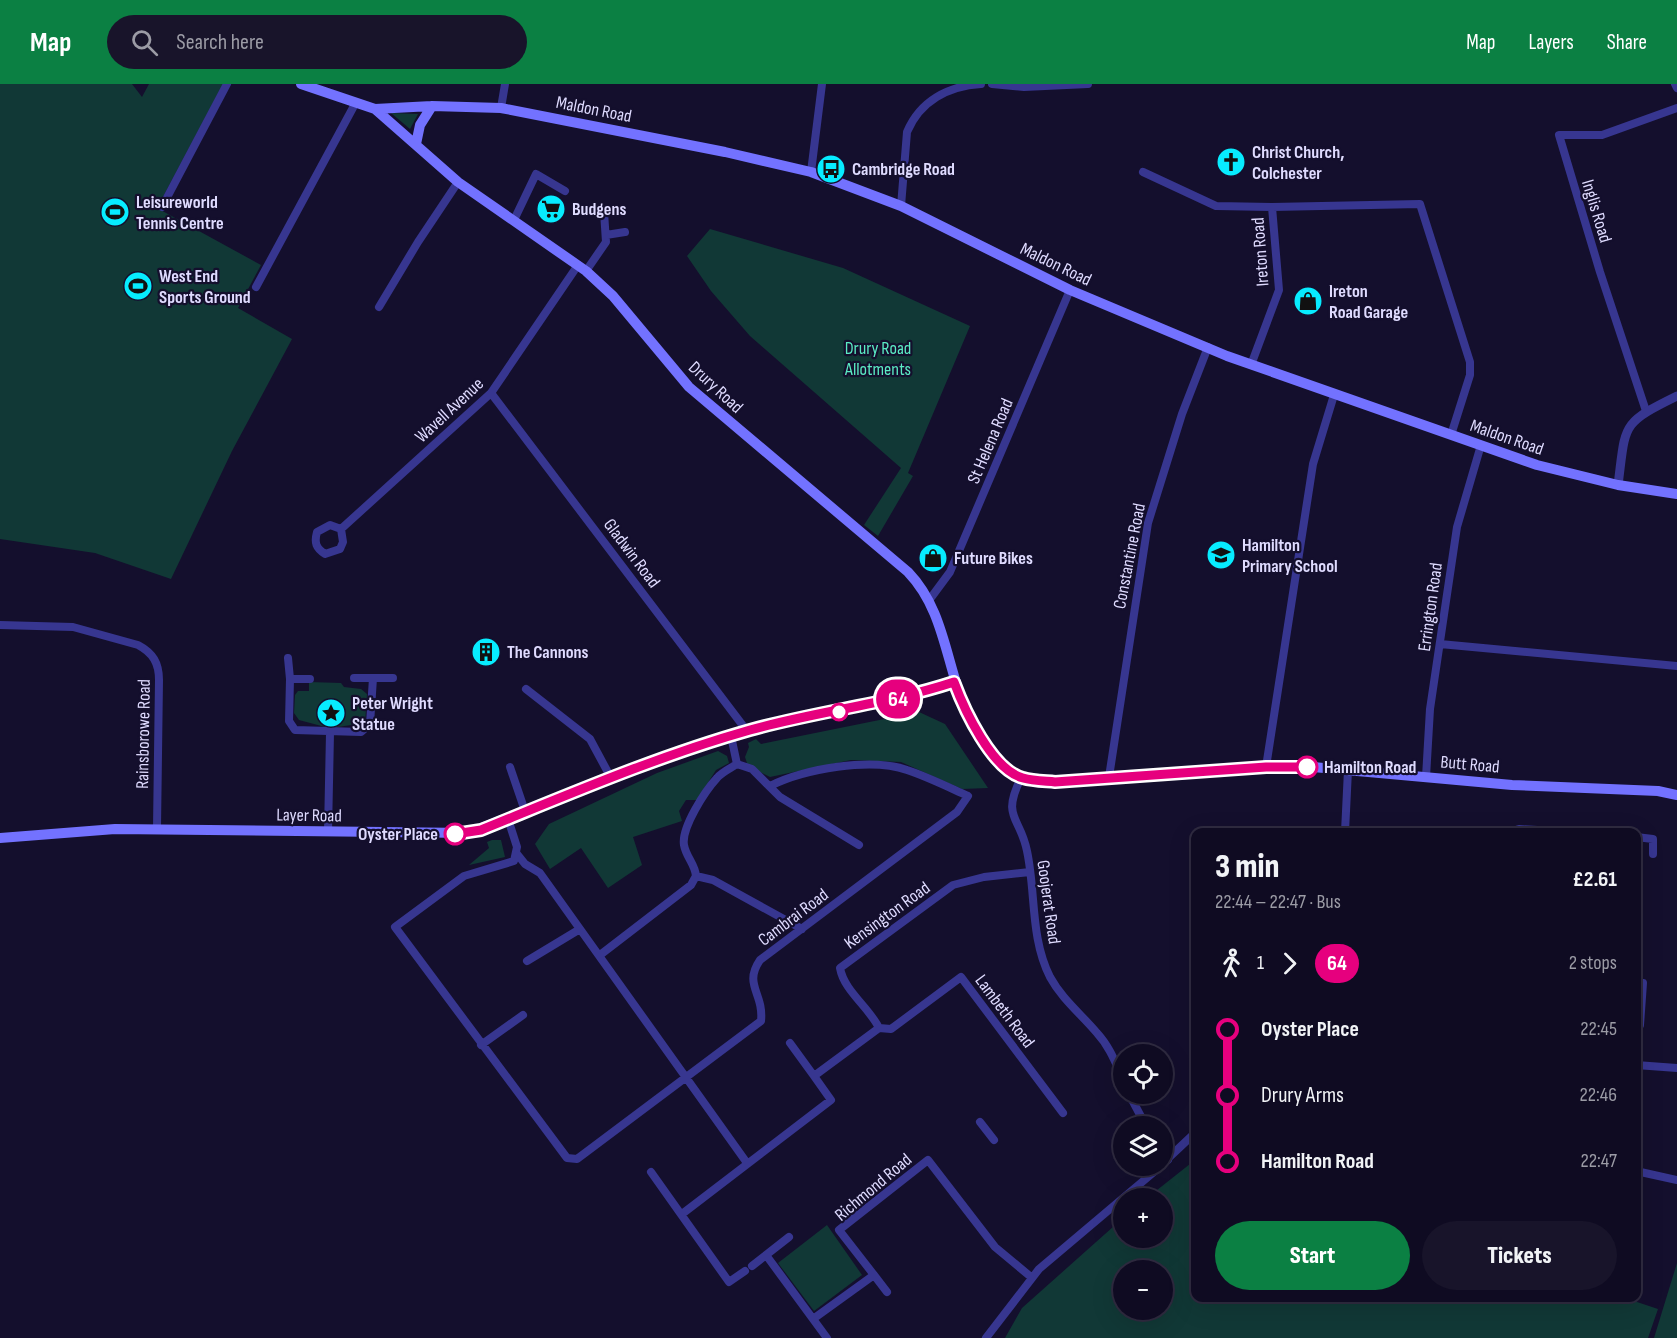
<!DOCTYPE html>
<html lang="en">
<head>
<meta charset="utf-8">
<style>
	body { margin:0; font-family:"Sofia Sans Condensed",sans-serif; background:#18142a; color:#f1f3f6; height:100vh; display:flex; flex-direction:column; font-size:22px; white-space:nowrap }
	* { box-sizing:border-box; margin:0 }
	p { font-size:20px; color:#9b9ba5 }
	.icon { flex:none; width:33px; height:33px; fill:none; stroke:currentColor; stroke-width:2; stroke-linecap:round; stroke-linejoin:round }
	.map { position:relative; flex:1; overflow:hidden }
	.drawer { position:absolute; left:1191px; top:744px; width:450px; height:474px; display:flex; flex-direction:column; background:#0f0b22; border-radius:12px; box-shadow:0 6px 24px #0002,0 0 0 2px #2f2b40 }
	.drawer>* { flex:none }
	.badge { padding:0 12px; border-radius:20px; font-size:21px; line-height:39px }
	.fabs { position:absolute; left:1113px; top:960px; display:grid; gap:12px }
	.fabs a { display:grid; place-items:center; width:60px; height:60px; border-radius:50%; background:#0f0b22; box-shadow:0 6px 24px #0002,0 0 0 2px #2f2b40; font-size:30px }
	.map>.badge { position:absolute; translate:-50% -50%; box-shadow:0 0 0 3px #fff }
	.legs { display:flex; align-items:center; gap:9px; height:66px; padding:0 24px; font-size:20px }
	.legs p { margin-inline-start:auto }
	.overview { display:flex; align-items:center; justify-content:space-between; height:102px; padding:0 24px }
	h1 { font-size:33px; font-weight:800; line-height:45px }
	.primary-button { display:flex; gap:12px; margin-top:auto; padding:12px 24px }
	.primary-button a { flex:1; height:69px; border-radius:36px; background:#0b8043; color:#fff; font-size:24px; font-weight:800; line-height:69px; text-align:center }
	.primary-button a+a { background:#18142a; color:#f1f3f6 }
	ul { padding:0 24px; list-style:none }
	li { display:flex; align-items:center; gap:21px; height:66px; font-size:22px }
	li i { display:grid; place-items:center; width:9px; height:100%; margin:0 8px; background:currentColor }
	li i::after { content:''; width:15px; height:15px; margin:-8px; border:4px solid; border-radius:50%; background:#0f0b22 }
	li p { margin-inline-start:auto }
	li:first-child i { background:linear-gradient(#0000 50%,currentColor 0) }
	li:last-child i { background:linear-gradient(currentColor 50%,#0000 0) }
	header { display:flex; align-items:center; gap:36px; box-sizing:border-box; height:84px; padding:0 30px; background:#0b8043; color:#fff }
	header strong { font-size:28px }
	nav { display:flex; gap:33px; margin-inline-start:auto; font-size:21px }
	.search { width:420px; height:54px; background:#18142a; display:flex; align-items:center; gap:15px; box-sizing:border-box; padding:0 21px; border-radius:33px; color:#9b9ba5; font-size:22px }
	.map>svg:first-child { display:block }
</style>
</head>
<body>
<header>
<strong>Map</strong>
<div class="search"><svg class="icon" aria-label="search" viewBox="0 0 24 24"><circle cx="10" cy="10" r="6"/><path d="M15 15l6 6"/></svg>Search here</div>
<nav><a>Map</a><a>Layers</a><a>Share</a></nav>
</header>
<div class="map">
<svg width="1677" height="1254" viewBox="0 0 1677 1254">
	<rect width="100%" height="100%" fill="#140f2d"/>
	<path fill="#113836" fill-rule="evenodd" d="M0,0H132L142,13L149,0H223L157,124L261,181L238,224L292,255L232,367L171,495L95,469L0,455Z
		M391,29L418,30L410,45Z
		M710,145L843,184L970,242L908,389L913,392L878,452L864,441L901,384L750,252L711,207L687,172Z
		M309,598L341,599L344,603L361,605L367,610L365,640L356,645L351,641L332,644L333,636L337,630L335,625L330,624L325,629L329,644L299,636L294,629L295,611L298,607H309Z
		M919,628L945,640L988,704L962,705L901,678L851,676L770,693L748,682L745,673L749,663L748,659L756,655L761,660Z
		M718,667L727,672L729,679L716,686L697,716H686L679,727L682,737L633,753L642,781L608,804L581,764L550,785L535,760L549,740L657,689Z
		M492,756H501L505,773L469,781L489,764L487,758Z
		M1195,1076L1196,1214H1625L1658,1225L1648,1254H1005L1022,1224L1123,1134L1124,1154H1162V1114H1147ZM1124,1186H1162V1226H1124Z
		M827,1141L862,1191L814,1227L778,1179Z
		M1677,1179V1254H1654Z"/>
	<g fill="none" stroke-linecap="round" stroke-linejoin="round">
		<path stroke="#373690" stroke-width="8" d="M992,0L1024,3L1088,0
			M1675,0L1677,4
			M501,24L505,0
			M811,88L822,0
			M1143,88L1216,122L1272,123
			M901,122L907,48C920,17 948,2 981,0
			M162,123L227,0
			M514,136L536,90L565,107
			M606,151L625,148
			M586,187L606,158L604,128
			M256,203L355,20
			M379,223L418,158L458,98
			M1251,281L1279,206L1272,123L1420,120L1470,278V291L1451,351
			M491,309L747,647
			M1646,327L1600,188L1559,51H1602L1677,24
			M341,445L343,458L340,465L325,470C316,464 314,459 317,448L330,441L341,445L491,309L578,181
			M930,515L950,488L1070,206
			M0,541L73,543L138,561C153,569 159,579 159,596L157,744
			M1440,560L1677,582
			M288,574L290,595H310
			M373,594H393
			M290,595L289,637L295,646L361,648L370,640L373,594H354
			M526,605L590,655L611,694
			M731,652L737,680C731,684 722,688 717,694C705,707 681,744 684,761C686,773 695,780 696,792L713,796L802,845
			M737,680L752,685L780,713L859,761
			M510,683L525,727
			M1266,683L1313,380L1334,311
			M1109,693L1148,439L1182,330L1208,263
			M1426,693L1430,625L1457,443L1481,361
			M1021,694C1001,734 1020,732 1027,767C1036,809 1030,853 1050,893C1062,915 1081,930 1097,949C1110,963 1116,980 1124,997
			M508,735L517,763L514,777L464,792L395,843L567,1074L577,1075L761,937C764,909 743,901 760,876L957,728L968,712C948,703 928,693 907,686C871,673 804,685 770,702
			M328,748L330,649
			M1345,748L1348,686
			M1509,748L1519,745L1573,748
			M1636,753L1653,755V770
			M517,770L525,780L540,789L747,1079
			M600,871L691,801L696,792
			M527,877L580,845
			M1640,941L1643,899
			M879,944L891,945L961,893L1063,1029
			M790,959L814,992
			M481,961L523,931
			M1636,981L1677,984
			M1129,1010L1146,1042
			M980,1038L994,1056
			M1162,1069L1168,1076
			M1162,1080L1196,1048
			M1636,1087L1677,1096
			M651,1088L729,1198L745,1187
			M682,1130L831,1016L814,992L879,944C869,923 844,907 840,884L953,801L984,793L1030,788
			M766,1171L827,1254
			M752,1182L789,1153
			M874,1191L887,1208
			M813,1235L874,1191L839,1146L928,1076L995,1163L1031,1193
			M986,1254L1039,1185L1161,1082"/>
		<path stroke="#373690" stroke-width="9" d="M1618,401C1626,340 1620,340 1677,312"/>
		<path stroke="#7372ff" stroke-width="10" d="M301,0L375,25L432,22L501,24L725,68L811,88L901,122L1070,206L1227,272L1537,381L1618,401L1677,410
			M375,25L458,98L586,187L613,212L689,303L908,488C955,537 943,609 989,665C998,675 1007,686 1019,693C1028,698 1045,697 1055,698L1266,683H1313L1512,701L1658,707L1677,711
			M416,60L420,41L432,22
			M0,754L115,745L469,749L640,682L731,652L764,642L916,611L954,598"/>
	</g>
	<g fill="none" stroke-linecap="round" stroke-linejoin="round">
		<g stroke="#fff" stroke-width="14">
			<path id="line-1" d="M455,750L481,746C570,710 658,672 750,646C818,627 887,620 954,598C964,625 992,686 1023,694C1033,697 1045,697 1055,698L1266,683H1307"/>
		</g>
		<use href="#line-1" stroke="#e6007e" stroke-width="9"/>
	</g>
	<defs>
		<g id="church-disc" transform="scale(1.5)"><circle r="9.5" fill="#07ecff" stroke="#140f2d"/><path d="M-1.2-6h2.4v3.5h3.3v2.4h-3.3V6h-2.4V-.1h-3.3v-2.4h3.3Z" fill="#111"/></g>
		<g id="bus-disc" transform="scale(1.5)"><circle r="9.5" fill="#07ecff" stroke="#140f2d"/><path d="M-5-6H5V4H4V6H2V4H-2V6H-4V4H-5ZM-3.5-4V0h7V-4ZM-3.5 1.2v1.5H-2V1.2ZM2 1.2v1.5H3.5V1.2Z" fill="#111"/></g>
		<g id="supermarket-disc" transform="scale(1.5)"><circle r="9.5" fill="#07ecff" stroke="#140f2d"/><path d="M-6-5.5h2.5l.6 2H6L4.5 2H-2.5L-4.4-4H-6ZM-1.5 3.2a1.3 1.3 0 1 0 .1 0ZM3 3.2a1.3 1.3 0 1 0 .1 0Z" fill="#111"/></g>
		<g id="stadium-disc" transform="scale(1.5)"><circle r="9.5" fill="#07ecff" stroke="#140f2d"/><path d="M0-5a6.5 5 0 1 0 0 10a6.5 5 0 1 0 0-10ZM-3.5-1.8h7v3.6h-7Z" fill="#111"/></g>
		<g id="shop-disc" transform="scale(1.5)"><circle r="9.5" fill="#07ecff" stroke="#140f2d"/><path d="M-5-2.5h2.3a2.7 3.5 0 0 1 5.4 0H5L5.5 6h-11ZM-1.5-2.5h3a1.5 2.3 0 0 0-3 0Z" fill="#111"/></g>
		<g id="school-disc" transform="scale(1.5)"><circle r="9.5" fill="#07ecff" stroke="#140f2d"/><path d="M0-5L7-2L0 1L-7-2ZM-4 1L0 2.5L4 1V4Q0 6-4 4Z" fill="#111"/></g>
		<g id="building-disc" transform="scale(1.5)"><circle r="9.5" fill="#07ecff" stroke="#140f2d"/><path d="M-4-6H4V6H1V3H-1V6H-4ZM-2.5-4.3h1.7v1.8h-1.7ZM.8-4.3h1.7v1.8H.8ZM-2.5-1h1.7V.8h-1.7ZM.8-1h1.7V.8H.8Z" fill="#111"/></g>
		<g id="sight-disc" transform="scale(1.5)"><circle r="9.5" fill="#07ecff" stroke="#140f2d"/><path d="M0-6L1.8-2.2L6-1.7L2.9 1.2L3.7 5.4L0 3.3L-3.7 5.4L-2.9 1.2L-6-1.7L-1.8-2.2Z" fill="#111"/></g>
	</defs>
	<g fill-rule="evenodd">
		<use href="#church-disc" x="1231" y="78"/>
		<use href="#bus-disc" x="831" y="85"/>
		<use href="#supermarket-disc" x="551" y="125"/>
		<use href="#stadium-disc" x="115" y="128"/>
		<use href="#stadium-disc" x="138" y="202"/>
		<use href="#shop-disc" x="1308" y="217"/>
		<use href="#school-disc" x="1221" y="471"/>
		<use href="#shop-disc" x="933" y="474"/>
		<use href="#building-disc" x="486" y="568"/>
		<use href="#sight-disc" x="331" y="629"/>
	</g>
	<g fill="#fff" stroke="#e6007e" stroke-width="3">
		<circle cx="839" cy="628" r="8"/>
		<circle cx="1307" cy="683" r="10"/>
		<circle cx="455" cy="750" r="10"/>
	</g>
	<g text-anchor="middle" stroke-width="4.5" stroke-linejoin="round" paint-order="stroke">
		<g font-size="18" fill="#dfdbff" stroke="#140f2d">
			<text transform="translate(594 25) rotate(11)" y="6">Maldon Road</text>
			<text transform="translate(1597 127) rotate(73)" y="6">Inglis Road</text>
			<text transform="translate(1260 168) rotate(-94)" y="6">Ireton Road</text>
			<text transform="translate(1056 180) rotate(26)" y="6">Maldon Road</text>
			<text transform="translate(716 303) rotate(43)" y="6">Drury Road</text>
			<text transform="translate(449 326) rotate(-43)" y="6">Wavell Avenue</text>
			<text transform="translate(1507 353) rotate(19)" y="6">Maldon Road</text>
			<text transform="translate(990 357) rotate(-67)" y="6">St Helena Road</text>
			<text transform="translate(632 469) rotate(53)" y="6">Gladwin Road</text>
			<text transform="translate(1129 472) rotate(-79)" y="6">Constantine Road</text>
			<text transform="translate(1430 523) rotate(-82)" y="6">Errington Road</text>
			<text transform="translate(143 650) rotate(-89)" y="6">Rainsborowe Road</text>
			<text transform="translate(1470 680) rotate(5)" y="6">Butt Road</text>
			<text transform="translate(309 731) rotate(1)" y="6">Layer Road</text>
			<text transform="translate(1049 818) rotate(82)" y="6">Goojerat Road</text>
			<text transform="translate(887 831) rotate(-36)" y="6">Kensington Road</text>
			<text transform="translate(793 833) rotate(-37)" y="6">Cambrai Road</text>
			<text transform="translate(1005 927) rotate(53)" y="6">Lambeth Road</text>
			<text transform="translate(873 1103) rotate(-40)" y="6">Richmond Road</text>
		</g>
		<g font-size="18" font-weight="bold" fill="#dfdbff" stroke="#140f2d" text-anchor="start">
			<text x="1252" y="74">Christ Church,<tspan x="1252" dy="21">Colchester</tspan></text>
			<text x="852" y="91">Cambridge Road</text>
			<text x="136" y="124">Leisureworld<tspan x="136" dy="21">Tennis Centre</tspan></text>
			<text x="572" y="131">Budgens</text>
			<text x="159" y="198">West End<tspan x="159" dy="21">Sports Ground</tspan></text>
			<text x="1329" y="213">Ireton<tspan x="1329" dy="21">Road Garage</tspan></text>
			<text x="1242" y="467">Hamilton<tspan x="1242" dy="21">Primary School</tspan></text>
			<text x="954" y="480">Future Bikes</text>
			<text x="507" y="574">The Cannons</text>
			<text x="352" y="625">Peter Wright<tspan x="352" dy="21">Statue</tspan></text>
		</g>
		<g font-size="18" fill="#5bebc4" stroke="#140f2d">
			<text x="878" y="270">Drury Road<tspan x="878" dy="21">Allotments</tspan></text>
		</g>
		<g font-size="18" font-weight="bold" fill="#dfdbff" stroke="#140f2d" text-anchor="start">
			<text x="1324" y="689">Hamilton Road</text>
			<text x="438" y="756" text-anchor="end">Oyster Place</text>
		</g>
	</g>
</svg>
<div class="fabs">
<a><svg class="icon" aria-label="locate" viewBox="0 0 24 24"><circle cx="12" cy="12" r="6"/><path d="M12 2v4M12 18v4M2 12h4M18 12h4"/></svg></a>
<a><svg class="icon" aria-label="layers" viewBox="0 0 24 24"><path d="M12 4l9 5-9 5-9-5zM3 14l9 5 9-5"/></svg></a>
<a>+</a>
<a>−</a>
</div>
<b class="badge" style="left:898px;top:615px;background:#e6007e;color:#fff">64</b>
<section class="drawer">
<div class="overview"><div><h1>3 min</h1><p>22:44 – 22:47 · Bus</p></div><b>£2.61</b></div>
<div class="legs"><svg class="icon" aria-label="walk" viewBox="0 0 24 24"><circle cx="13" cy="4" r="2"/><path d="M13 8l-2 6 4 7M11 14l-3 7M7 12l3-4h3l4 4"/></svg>1<svg class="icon" aria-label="forward" viewBox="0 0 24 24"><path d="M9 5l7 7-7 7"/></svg><b class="badge" style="background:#e6007e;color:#fff">64</b><p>2 stops</p></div>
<ul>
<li><i style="color:#e6007e"></i><b>Oyster Place</b><p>22:45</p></li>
<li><i style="color:#e6007e"></i><span>Drury Arms</span><p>22:46</p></li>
<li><i style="color:#e6007e"></i><b>Hamilton Road</b><p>22:47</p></li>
</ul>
<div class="primary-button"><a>Start</a><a>Tickets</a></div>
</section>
</div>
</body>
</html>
